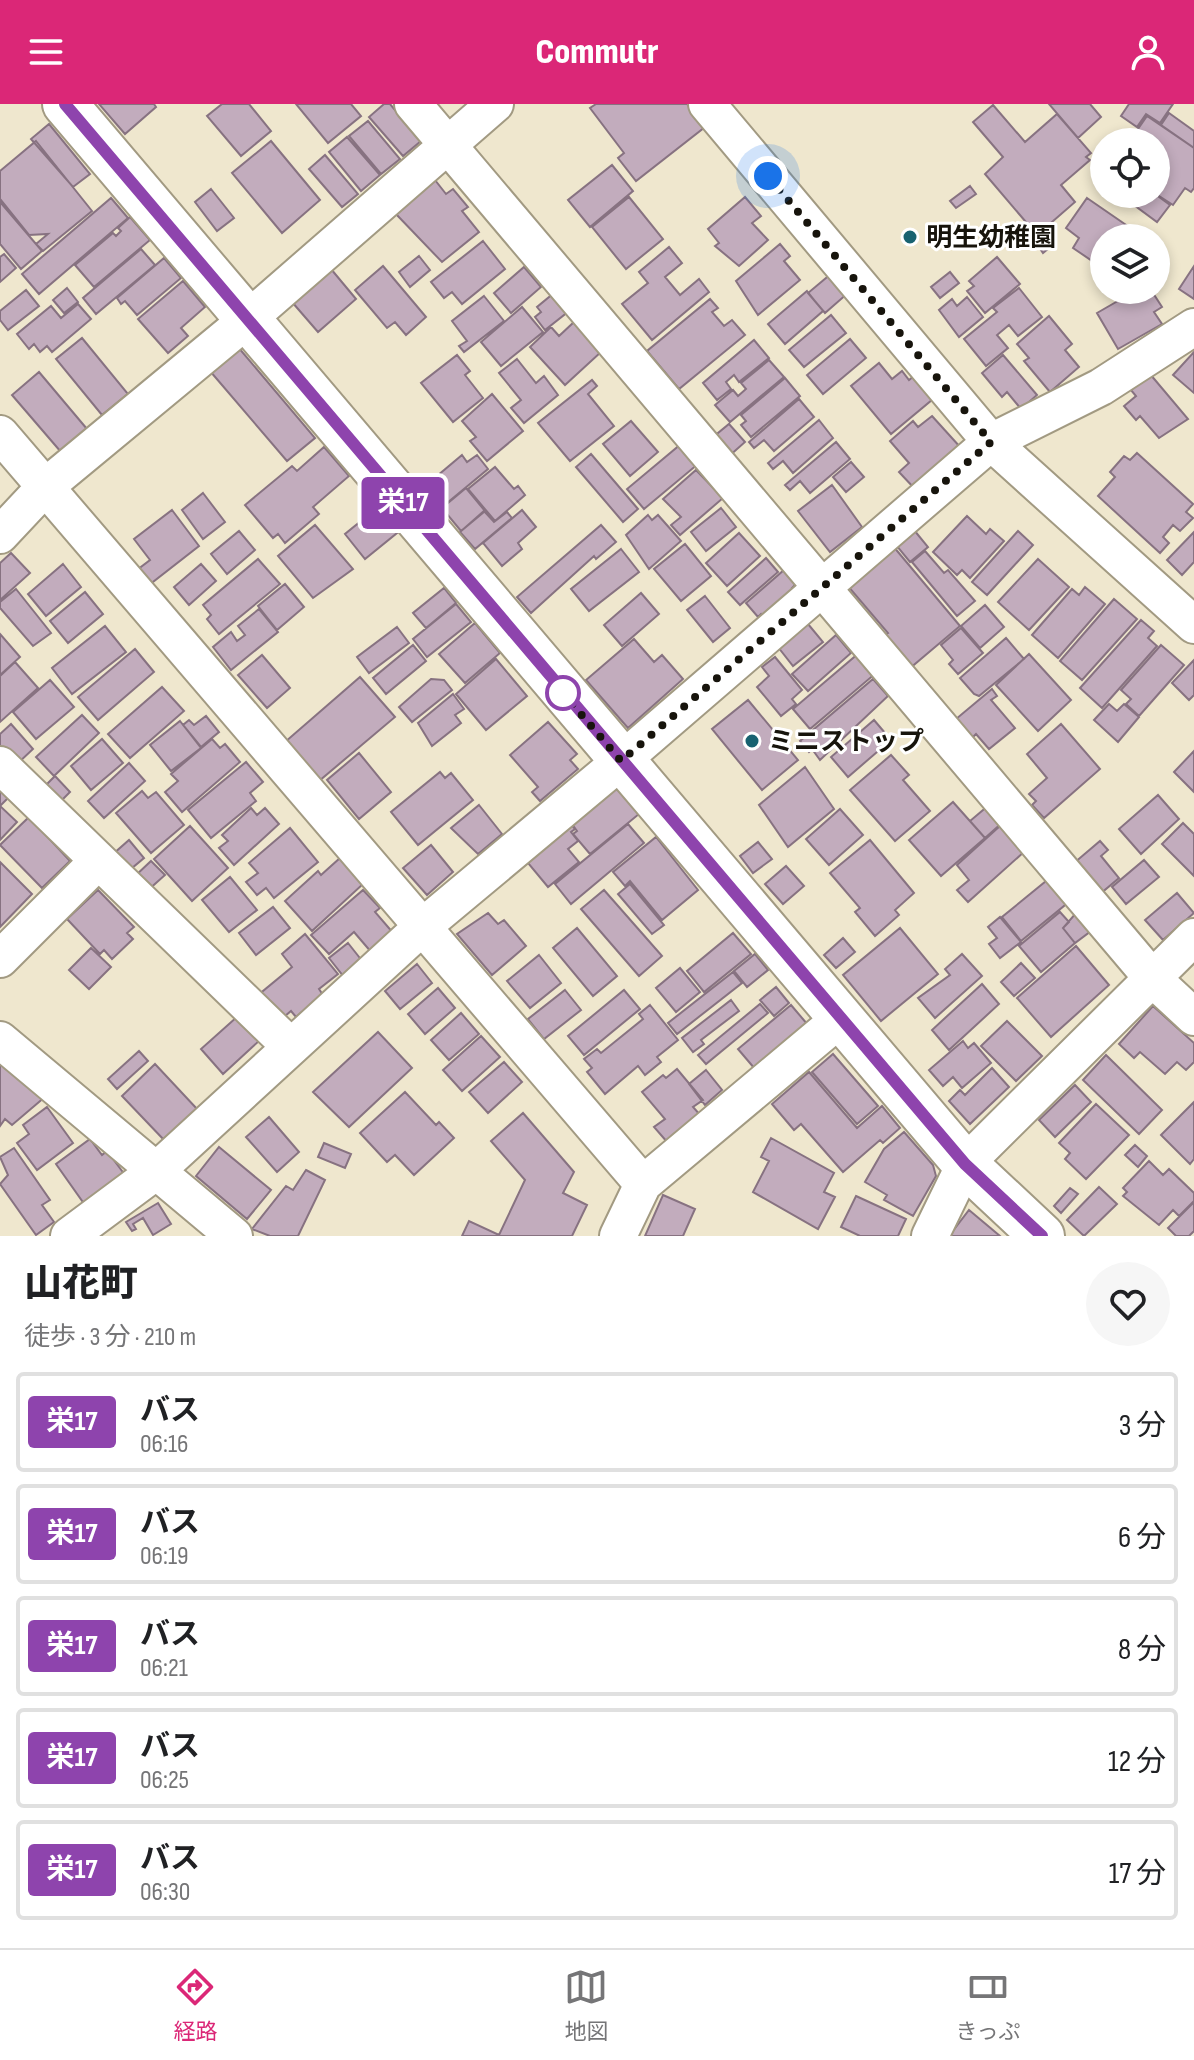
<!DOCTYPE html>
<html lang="ja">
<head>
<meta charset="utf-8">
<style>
	body { margin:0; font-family:"Sofia Sans Condensed","Noto Sans JP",sans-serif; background:#f6f6f6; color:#202124; height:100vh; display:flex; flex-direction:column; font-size:30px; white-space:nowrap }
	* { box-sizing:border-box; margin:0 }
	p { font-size:26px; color:#757577 }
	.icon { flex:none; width:44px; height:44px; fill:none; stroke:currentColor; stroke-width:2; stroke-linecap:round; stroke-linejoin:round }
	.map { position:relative; height:1132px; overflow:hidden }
	.drawer { display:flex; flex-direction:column; background:#fff; flex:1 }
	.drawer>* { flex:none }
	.badge { padding:0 16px; border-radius:6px; font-size:28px; line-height:52px }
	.buttons { position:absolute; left:1090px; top:24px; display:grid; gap:16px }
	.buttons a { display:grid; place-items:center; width:80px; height:80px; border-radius:50%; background:#fff; box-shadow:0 4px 12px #0003; font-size:40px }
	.you { position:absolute; width:40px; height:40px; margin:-20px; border:6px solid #fff; border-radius:50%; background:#1a73e8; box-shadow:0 0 0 12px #1a73e833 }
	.map>.badge { position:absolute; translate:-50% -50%; box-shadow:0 0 0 4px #fff }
	.round { display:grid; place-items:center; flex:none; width:84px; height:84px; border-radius:42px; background:#f6f6f6 }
	.head { display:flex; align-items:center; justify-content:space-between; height:136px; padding:0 24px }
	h1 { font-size:38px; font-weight:800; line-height:60px }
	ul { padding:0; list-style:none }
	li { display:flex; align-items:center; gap:24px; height:100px; margin:0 16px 12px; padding:0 8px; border:4px solid #e0e0e0; border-radius:8px }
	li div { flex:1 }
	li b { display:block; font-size:30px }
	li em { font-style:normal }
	li .badge { min-width:88px; font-weight:700; text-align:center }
	header { display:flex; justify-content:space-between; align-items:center; height:104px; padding:0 24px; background:#db2777; color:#fff; font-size:36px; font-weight:800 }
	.tabs { display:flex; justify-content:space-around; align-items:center; height:112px; border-top:2px solid #e0e0e0; background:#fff; font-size:22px; color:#757577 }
	.tabs a { display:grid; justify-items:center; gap:4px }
	.tabs .active { color:#db2777 }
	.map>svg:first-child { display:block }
</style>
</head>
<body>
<header><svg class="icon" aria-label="menu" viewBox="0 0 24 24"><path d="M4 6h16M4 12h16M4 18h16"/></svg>Commutr<svg class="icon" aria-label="person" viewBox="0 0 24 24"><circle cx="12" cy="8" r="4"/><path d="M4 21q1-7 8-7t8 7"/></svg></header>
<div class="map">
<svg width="1194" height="1132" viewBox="0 0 1194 1132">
	<rect width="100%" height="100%" fill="#efe7ce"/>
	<path fill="#c2acbd" stroke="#877281" stroke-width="2" d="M99,0H154L156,3L125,30Z
		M222,0H249L271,27L241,52L207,12Z
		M296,0H351L361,12L328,39Z
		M384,0H390L421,37L403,52L369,13Z
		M596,0H687L705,23L636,77L618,54L624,49L590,4Z
		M1049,0H1090L1101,13L1078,34Z
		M1129,0H1173L1160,19L1146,10L1137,23L1121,12Z
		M993,1L1025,38L1057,10L1091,49L1086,53L1090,56L1061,81L1075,98L1037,131L985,70L1003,53L973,18Z
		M1169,9L1194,27V44L1161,21Z
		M1147,12L1194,44V84L1191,88L1185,84L1173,101L1156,90V38H1129Z
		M368,17L400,55L381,70L349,32Z
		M49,20L90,70L73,83L31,35Z
		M347,33L380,71L361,87L329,48Z
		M36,37L92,107L43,147L36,140L48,130L29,131L0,95V67Z
		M271,37L320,96L282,129L232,69Z
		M325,51L358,90L342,103L309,65Z
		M612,61L633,87L590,123L568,96Z
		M435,76L446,90L453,85L468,103L462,107L479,128L442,158L395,109Z
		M970,82L976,90L956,104L950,97Z
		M211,85L234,114L217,127L195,98Z
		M1119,90H1155L1170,101L1157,118Z
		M629,93L663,135L626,165L592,123Z
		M745,93L761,112L752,119L768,136L739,162L715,142L719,139L708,125Z
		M111,94L128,114L39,190L22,170Z
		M1087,94L1145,134H1104V165L1073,144L1079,134L1066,124Z
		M0,98L42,147L21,165L0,140Z
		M130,113L150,136L94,183L75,161L113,129L116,132L121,127L118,124Z
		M1046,131L1054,140L1043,149L1036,139Z
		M483,137L505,165L462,200L452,188L444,194L431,178Z
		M780,140L790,152L784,157L800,176L758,211L736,177Z
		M669,143L682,159L665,173L680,191L699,175L709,188L652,236L622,200L648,179L639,168Z
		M141,145L155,161L96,210L83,194Z
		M4,150L16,164L0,178V153Z
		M419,152L430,166L410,183L399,168Z
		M997,153L1020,180L985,209L967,187L974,182L969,177Z
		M164,154L181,174L137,211L125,197L121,200L117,194Z
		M383,162L426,213L406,231L395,218L387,224L355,186Z
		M1194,162V195L1179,185Z
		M524,163L541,183L511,209L494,189Z
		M331,165L356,195L318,228L292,198Z
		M950,168L959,179L940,194L931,183Z
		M832,169L848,189L825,209L808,189Z
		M183,177L205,203L181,224L188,232L168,249L138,215Z
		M67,184L78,198L64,209L53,196Z
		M1019,184L1042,213L1018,232L1009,221L997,231L1008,244L986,262L964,235L997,208L993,204Z
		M26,186L39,202L8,226L0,216V207Z
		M1137,186H1151L1162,203L1154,208L1162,220L1118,245L1097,209Z
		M807,187L823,207L785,240L768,220Z
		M554,189L569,207L545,226L535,213L541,208L537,203Z
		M484,192L504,217L464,248L459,242L467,237L452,217Z
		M967,193L983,213L959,233L939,206L952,195L957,202Z
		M710,195L718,204L712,208L724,222L732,216L745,231L679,285L647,247Z
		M78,200L91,215L52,248L47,242L40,248L34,240L29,245L17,230L51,202L61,214Z
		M522,203L543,228L501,262L481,238Z
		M831,211L846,229L804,263L789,246Z
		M1049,212L1072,240L1065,246L1079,263L1050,288L1024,257L1029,254L1017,240Z
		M574,218L601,248L565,281L530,243L551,223L559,232Z
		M82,234L128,290L102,311L56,255Z
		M850,235L866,254L823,290L807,271Z
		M754,236L769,254L739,278L734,271L726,278L731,285L717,296L703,279Z
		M238,243L315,334L287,357L210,267Z
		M1194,248V289L1173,271Z
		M457,251L470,267L465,271L483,294L453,318L421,279Z
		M1003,251L1037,291L1021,305L1007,288L1002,293L982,269Z
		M517,255L536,279L544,272L558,291L524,319L511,304L521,296L499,269Z
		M769,256L784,273L730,318L715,301L733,286L738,292L746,285L741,279Z
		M879,259L892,275L902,267L909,276L914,272L933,295L891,330L851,282Z
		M39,268L87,325L61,348L12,291Z
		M1150,270L1188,315L1159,334L1140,312L1136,316L1124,302L1136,292L1131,286Z
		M785,274L800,292L751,333L741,321L746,317L741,311Z
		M592,276L597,282L588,290L614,322L570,357L538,319Z
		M492,290L523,327L487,357L470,337L476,333L462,317Z
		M799,295L814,313L774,347L764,336L754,344L749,338Z
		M932,312L961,344L915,385L899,368L909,359L890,337L913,317L918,323Z
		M819,316L833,334L793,369L783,357L773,365L768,359Z
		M631,317L658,348L630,372L603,340Z
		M729,320L745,338L728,353L712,334Z
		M836,338L850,355L810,389L800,377L790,386L785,381Z
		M681,340L698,360L644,405L627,385Z
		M324,343L349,372L313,403L319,410L285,439L278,430L273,434L245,401L292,362L297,367Z
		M1137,349L1193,400L1186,408L1193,414L1180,427L1173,421L1163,433L1169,439L1160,449L1098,392L1115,373L1110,368L1124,352L1130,356Z
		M591,350L638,405L623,418L576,363Z
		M462,351L467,358L477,351L488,365L441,404L424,383Z
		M851,358L864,373L846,388L833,373Z
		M495,363L514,385L518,382L525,391L495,417L468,385Z
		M696,366L723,394L680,431L671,421L681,413L663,395Z
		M832,381L862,423L830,448L798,407Z
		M466,384L485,407L461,427L442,404Z
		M203,389L225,418L203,435L182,406Z
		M377,404L397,429L365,455L345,430Z
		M721,404L736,423L706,447L691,428Z
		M172,406L199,442L149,481L137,466L150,456L134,435Z
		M522,406L536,423L518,439L522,445L502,462L483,439Z
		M484,407L494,418L507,408L512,414L475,445L460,428Z
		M648,411L652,416L658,411L681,437L649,465L626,431Z
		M967,412L986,430L990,425L1004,437L970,474L962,466L957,471L933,448Z
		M315,421L353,465L313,494L278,452Z
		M601,421L616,438L596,455L594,452L531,509L517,493Z
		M914,426L928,443L910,458L896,441Z
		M239,427L255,446L227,470L211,450Z
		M1018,427L1033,441L987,491L972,478Z
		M1194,428V458L1182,471L1167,456Z
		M739,429L760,452L727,482L706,459Z
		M685,440L711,472L681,497L654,465Z
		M893,442L960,522L909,565L882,533L888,529L847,481Z
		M621,445L639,468L589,507L571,485Z
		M925,447L944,469L948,466L975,497L957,512L912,458Z
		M11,449L30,469L0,496V459Z
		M766,454L778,468L740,501L728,488Z
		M258,455L280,480L219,530L207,515L211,511L203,501Z
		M1038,455L1069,483L1029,526L998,498Z
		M63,460L81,483L46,512L28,490Z
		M201,460L216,477L189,501L174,483Z
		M784,466L796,480L792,484L795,488L764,515L761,510L758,513L746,499Z
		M285,480L304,503L277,526L258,502Z
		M1085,483L1105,500L1058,554L1032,531L1072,485L1079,491Z
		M444,484L456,499L426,524L413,509Z
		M16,485L51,529L33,542L0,504V498Z
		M85,488L103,510L68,539L50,517Z
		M641,489L659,510L622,542L604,521Z
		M705,492L730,524L713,538L687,506Z
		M1114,495L1137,515L1082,576L1060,557Z
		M456,500L471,518L427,553L413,535Z
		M985,501L1004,523L980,544L961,522Z
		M259,505L278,528L231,566L213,543L231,528L237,537L245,531L238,522Z
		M1141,516L1154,527L1148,534L1157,542L1102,604L1080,584Z
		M475,519L500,549L465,579L439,550Z
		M808,520L823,538L793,562L778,543Z
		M105,522L126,548L72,590L52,564Z
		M397,523L409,539L369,569L357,553Z
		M961,524L983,549L958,570L949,560L953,556L941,541Z
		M0,530L20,553L0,571Z
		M836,531L851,549L808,587L792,570Z
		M1006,534L1024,555L979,592L974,590L960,574Z
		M634,535L654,558L662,551L683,575L628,624L586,576Z
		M413,541L426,557L386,590L373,574Z
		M1161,541L1184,561L1139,612L1126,600L1131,595L1121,586Z
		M135,545L154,568L98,616L78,593Z
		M859,549L876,569L810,625L793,605Z
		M1029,550L1071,596L1038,627L996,581Z
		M262,551L290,584L267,604L238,571Z
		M775,553L802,586L792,595L796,600L781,612L757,583L769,572L762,563Z
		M496,555L527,592L486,626L456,590Z
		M1194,556V591L1189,596L1172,579Z
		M15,558L38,584L0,618V572Z
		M360,573L395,613L319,677L285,638Z
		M431,575L444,576L452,586L412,618L399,603Z
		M873,575L888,592L820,656L812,645L809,648L800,637Z
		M50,576L74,603L36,635L13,608Z
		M162,583L184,607L130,654L108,630Z
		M992,585L997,592L991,596L1015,624L989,645L976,630L972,634L956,615Z
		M453,590L464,605L455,611L461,619L432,642L418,619Z
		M748,596L798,656L762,686L712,625Z
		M1109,600L1117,607L1124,600L1139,613L1118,638L1094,616Z
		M82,611L99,629L54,672L36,653Z
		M206,612L219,628L201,643L183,621L189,616L194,621Z
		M874,616L891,636L848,673L831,653Z
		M180,617L201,644L171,667L150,641Z
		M548,618L577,650L570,656L578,665L540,697L532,688L538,683L510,651Z
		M11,620L33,645L16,661L0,643V630Z
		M1061,620L1100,665L1044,714L1032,701L1036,697L1029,690L1047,674L1027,650Z
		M102,635L123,659L91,686L71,662Z
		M212,635L220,644L225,640L240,658L182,708L165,688L178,677L171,670Z
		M1194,647V688L1174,668Z
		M359,649L391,688L359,715L327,676Z
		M891,651L909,671L903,676L930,707L895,737L850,686Z
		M246,658L263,678L250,689L256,697L211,734L188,706Z
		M129,659L145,677L104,714L88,697Z
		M805,663L834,705L788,743L759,701Z
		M440,668L445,674L451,669L473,696L418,741L391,708Z
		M55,672L70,688L57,701L41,686Z
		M0,683L10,692L0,702L17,718L0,736Z
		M608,683L618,686L639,710L590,750L573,730L577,727L569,716Z
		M142,687L148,694L156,688L184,721L151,749L116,709Z
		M1158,691L1179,715L1141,750L1119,725Z
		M953,698L985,734L941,772L909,736Z
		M479,701L502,730L478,750L451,724Z
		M989,701L1003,718L985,734L970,717Z
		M251,704L257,711L265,704L279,720L234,761L219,744L228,737L222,731Z
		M840,705L863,731L829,761L806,735Z
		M29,713L70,757L42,784L0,741Z
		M568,717L575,725L571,728L578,737L568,745L579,758L548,783L523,753Z
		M1183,719L1194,730V772L1162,740Z
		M628,720L644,739L571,800L555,780Z
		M1001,721L1025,747L968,798L957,786L969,776L957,761Z
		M190,722L228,764L192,797L154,755Z
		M290,724L318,758L274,794L266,784L257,791L246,778L258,769L249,759Z
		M656,733L698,786L662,816L630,777L625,782L613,768Z
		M129,736L144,754L126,769L112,751Z
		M870,736L914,789L895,806L899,811L875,832L855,808L860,804L830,769Z
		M1100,737L1108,746L1101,752L1119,774L1100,790L1074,759Z
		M758,738L772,755L753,769L740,752Z
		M431,741L453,768L427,791L403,764Z
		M340,754L363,780L312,827L285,797L318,767L321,771Z
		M1144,756L1159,773L1126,800L1112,783Z
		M151,757L165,771L147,787L134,773Z
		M0,758L32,790L0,823Z
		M786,762L804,782L783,800L765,780Z
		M230,773L257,806L229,828L202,796Z
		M1051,773L1070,797L1021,837L1002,813Z
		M630,780L664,821L652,830L618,790Z
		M98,786L134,823L127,829L133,835L112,855L104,846L100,850L67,815Z
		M363,786L380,804L375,808L394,830L372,849L354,828L329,850L311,831Z
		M604,786L662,852L639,872L581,805Z
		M1177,789L1194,809L1163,836L1145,816Z
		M273,803L290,824L256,851L239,829Z
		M1060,808L1069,818L1063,824L1075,839L1041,868L1019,842Z
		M488,809L498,820L504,816L526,842L492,871L457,830Z
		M1076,809L1091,827L1075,839L1063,824Z
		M1000,813L1021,838L1000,854L989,840L997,834L988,823Z
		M577,824L617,872L593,892L553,844Z
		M900,824L938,870L881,917L843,871Z
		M733,829L751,850L704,888L687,867Z
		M305,830L338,870L319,885L323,891L296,913L291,907L278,918L257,892L292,863L282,850Z
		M843,834L855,848L836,864L824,851Z
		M348,839L363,858L344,873L329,854Z
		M1076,842L1109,881L1051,933L1017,894Z
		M91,844L111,863L89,885L69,866Z
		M755,850L768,866L747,883L734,867Z
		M962,850L982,872L935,914L918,894L950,871L945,865Z
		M539,851L561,879L530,904L507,877Z
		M1021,859L1035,874L1014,892L1001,878Z
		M417,860L432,879L400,905L385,887Z
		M680,864L700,888L676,908L656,884Z
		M733,868L742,879L677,930L668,919Z
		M982,880L999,900L949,946L932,926Z
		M776,883L789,899L774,912L760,896Z
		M438,884L455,904L425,930L408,910Z
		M565,886L581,906L544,935L528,915Z
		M624,886L640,905L584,951L568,932Z
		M731,896L739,907L701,936L704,940L693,948L682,934Z
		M760,900L768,909L706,960L698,951Z
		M650,901L678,936L657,953L661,958L645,971L638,962L605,990L587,968L592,964L584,955L597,945L601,949L643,915L639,910Z
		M791,901L808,921L755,965L738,945Z
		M1153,902L1194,939V958L1186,966L1177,958L1165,970L1140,948L1134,954L1119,940Z
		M461,909L479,930L449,956L431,936Z
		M238,912L260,936L223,970L201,945Z
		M1007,917L1042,952L1016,977L981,942Z
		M378,928L412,964L349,1023L313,988Z
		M481,932L500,953L462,987L443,966Z
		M963,937L968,944L974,939L991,959L962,984L953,973L943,982L929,966Z
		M139,947L148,957L117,985L108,975Z
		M833,950L878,1002L857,1020L812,968Z
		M1106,951L1162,1006L1139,1030L1083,976Z
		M0,955L46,992L12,1021L5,1015L0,1022Z
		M504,958L522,978L488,1009L469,988Z
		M155,960L198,1006L165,1037L122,992Z
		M992,964L1009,983L970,1020L949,997L960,986L965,991Z
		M677,965L703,996L693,1003L701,1012L668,1039L654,1023L665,1015L642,988L663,971L666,974Z
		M706,966L722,986L705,1001L689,980Z
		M809,968L857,1024L882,1002L900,1024L883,1039L880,1036L843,1068L801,1020L794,1026L772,1000Z
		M1075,981L1091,998L1055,1033L1039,1016Z
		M405,988L436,1021L439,1018L454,1034L414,1071L395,1051L387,1058L360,1029Z
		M1194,998V1055L1190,1060L1161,1031Z
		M1096,1000L1129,1031L1086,1075L1065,1055L1070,1049L1059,1039Z
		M47,1003L73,1039L37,1066L17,1039L29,1030L23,1021Z
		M523,1009L574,1068L563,1089L587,1101L572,1132H462L469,1117L499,1131L525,1076L491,1037Z
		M269,1013L299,1048L277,1068L246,1033Z
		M904,1028L933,1061L936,1072L913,1112L884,1096L887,1091L865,1078L884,1045Z
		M771,1034L834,1069L824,1088L835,1093L818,1125L753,1088L769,1057L761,1053Z
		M90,1035L102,1051L107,1047L125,1071L85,1101L56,1060Z
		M324,1039L351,1050L345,1064L318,1053Z
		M1135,1041L1147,1052L1138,1063L1125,1051Z
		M219,1043L271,1086L247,1115L196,1072Z
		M14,1044L50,1096L42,1101L54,1118L36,1131L0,1080L8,1071L0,1053Z
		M1149,1057L1163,1071L1169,1065L1194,1089V1097L1179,1112L1173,1106L1159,1121L1123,1092L1127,1088L1123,1084Z
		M306,1066L325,1076L298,1132H270L252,1125L286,1082L293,1086Z
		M1099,1083L1117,1100L1084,1132L1067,1116Z
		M1070,1084L1078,1090L1061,1109L1054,1102Z
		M663,1091L695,1105L683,1132H645Z
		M856,1092L906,1115L898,1132H860L841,1123Z
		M1194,1098V1127L1189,1132H1176L1168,1124Z
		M158,1099L171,1120L153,1131L143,1114L133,1120L136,1125L132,1127L126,1118Z
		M969,1106L1000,1132H949Z"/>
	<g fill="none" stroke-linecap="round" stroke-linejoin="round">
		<g stroke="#a29a82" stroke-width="40">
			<path id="minor" d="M413,0L1153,875L1194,913
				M707,0L991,338L1194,521
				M0,330L643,1080
				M0,431L45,383L248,215L495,0
				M0,661L291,943
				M0,855L98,757
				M0,936L234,1132
				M69,1132L155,1068L421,824L621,657L991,338L1101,283L1194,223
				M618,1132L643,1080L841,914
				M930,1132L965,1060L1194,833"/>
		</g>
		<g stroke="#a29a82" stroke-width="48">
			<path id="tertiary" d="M65,0L965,1060L1042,1132"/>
		</g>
		<use href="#minor" stroke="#fff" stroke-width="36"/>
		<use href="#tertiary" stroke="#fff" stroke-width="44"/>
	</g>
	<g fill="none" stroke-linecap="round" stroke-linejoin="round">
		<g stroke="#fff" stroke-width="18">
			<path id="line" d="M65,0L965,1060L1042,1132"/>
		</g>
		<use href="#line" stroke="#8e44ad" stroke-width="12"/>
		<path stroke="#17140c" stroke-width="8" stroke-dasharray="0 14.4" d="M563,589L621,657L991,338L768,72"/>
	</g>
	<g fill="#186270" stroke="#fff" stroke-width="3">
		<circle cx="910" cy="133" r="8"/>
		<circle cx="752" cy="637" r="8"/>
	</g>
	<circle fill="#fff" stroke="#8e44ad" stroke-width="4" cx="563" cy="589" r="16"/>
	<g text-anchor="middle" stroke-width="6" stroke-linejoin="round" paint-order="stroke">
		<g font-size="26" font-weight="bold" fill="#17140c" stroke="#fff" text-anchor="start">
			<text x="926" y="142">明生幼稚園</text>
			<text x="768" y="646">ミニストップ</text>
		</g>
	</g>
</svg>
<div class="buttons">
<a><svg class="icon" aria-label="locate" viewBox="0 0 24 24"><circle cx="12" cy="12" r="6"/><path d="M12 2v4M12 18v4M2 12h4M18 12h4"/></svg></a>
<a><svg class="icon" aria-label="layers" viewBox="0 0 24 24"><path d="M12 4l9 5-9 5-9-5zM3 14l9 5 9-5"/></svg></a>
</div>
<div class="you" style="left:768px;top:72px"></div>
<b class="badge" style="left:403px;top:399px;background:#8e44ad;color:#fff">栄17</b>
</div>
<section class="drawer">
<div class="head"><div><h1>山花町</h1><p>徒歩 · 3 分 · 210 m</p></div><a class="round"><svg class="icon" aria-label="heart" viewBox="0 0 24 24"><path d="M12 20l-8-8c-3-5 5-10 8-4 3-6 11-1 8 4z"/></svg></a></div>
<ul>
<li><span class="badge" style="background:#8e44ad;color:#fff">栄17</span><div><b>バス</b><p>06:16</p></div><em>3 分</em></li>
<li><span class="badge" style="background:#8e44ad;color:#fff">栄17</span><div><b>バス</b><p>06:19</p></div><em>6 分</em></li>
<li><span class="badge" style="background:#8e44ad;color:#fff">栄17</span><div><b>バス</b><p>06:21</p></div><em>8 分</em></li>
<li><span class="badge" style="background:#8e44ad;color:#fff">栄17</span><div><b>バス</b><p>06:25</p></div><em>12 分</em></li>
<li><span class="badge" style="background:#8e44ad;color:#fff">栄17</span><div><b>バス</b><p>06:30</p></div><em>17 分</em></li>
</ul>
</section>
<nav class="tabs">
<a class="active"><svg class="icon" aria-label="directions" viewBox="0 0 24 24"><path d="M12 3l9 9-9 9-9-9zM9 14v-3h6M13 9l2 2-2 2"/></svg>経路</a>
<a><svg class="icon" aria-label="map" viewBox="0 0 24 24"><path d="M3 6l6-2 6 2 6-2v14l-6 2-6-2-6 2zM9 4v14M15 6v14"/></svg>地図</a>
<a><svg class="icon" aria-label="tickets" viewBox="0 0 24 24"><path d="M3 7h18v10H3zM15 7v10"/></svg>きっぷ</a>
</nav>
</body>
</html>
